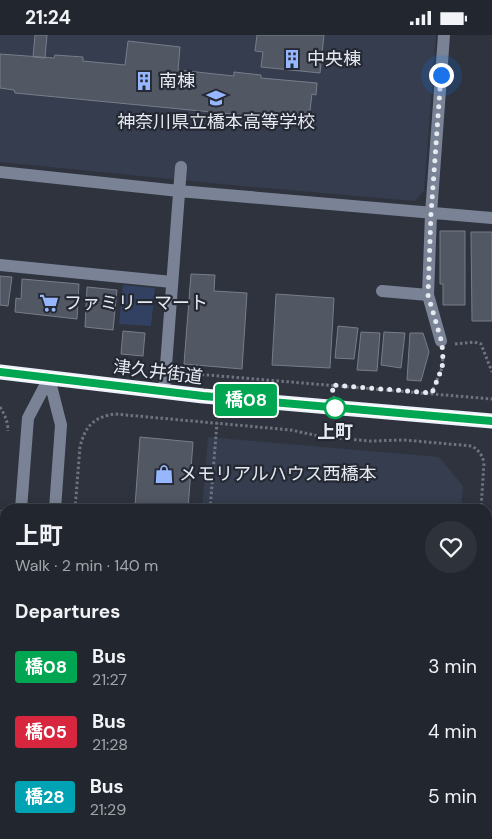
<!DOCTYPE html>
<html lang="en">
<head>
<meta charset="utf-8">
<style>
	body { margin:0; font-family:"DM Sans","Noto Sans JP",sans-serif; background:#2e323a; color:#f1f3f6; height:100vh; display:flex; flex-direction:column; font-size:19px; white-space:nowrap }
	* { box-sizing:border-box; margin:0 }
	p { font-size:16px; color:#a2a5aa }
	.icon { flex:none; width:28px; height:28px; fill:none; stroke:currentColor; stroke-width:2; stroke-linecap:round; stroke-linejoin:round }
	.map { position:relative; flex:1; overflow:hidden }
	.panel { position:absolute; left:0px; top:469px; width:492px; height:336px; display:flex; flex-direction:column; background:#22262e; border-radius:15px 15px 0 0; box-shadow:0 2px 12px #0003,0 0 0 1px #3f434a }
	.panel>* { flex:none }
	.badge { padding:0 10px; border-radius:4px; font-size:18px; line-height:32px }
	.you { position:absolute; width:25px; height:25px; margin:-12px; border:4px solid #fff; border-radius:50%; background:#1a73e8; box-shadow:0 0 0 8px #1a73e833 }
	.map>.badge { position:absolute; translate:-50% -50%; box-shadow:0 0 0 2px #fff }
	h2 { padding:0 15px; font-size:19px; line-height:45px }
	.round { display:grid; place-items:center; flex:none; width:52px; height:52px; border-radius:26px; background:#2e323a }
	.head { display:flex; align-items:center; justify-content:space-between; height:85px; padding:0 15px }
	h1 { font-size:24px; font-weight:700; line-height:38px }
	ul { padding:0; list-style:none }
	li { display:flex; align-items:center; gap:15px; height:65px; padding:0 15px }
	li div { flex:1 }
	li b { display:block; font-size:19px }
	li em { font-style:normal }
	li .badge { min-width:55px; font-weight:700; text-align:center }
	.status { display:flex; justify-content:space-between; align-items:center; height:35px; padding:0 25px; background:#22262e; direction:ltr }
	.status svg { height:14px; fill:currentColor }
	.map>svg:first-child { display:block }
</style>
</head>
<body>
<div class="status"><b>21:24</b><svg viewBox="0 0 49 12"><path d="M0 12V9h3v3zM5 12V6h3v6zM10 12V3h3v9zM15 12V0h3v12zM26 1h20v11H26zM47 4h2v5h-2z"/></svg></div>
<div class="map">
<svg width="492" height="804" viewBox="0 0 492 804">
	<rect width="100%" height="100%" fill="#2e333e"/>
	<path fill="#353d4e" d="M0,0H436L424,156L415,166L231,150L0,127Z
		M208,402L439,422L463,451L461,474H202Z"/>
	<path fill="#324062" d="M123,250L155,253L151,291L119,289Z"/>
	<path fill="#515763" stroke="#777d8a" d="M35,0H47L45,23L33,22Z
		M257,0H324L320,38L261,32L263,17L255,16Z
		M128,6L180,12L178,35L234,41V37L261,40V43L317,48L316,60L312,59L309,83L294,82V85L15,58L14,55L0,53V19L54,23L55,20L83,22V26L125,30Z
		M440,196H465V270H443V249H440Z
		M471,197H492V286H472Z
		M191,239L215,240L214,256L247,258L242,334L184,329Z
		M0,241L12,242L8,271L0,270Z
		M22,244L79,249L77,284L15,277L16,263L21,264Z
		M87,252L117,255L113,295L85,292Z
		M276,259L334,263L330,333L272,330Z
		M338,291L358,293L354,324L335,323Z
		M123,296L145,298L143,321L121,319Z
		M361,297L380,298L377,336L357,335Z
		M384,297L405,298L401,333L381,330Z
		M410,298H423L429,317L421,346L407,345Z
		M140,402L193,407L188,474L135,471Z
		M69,800H422V804H69Z"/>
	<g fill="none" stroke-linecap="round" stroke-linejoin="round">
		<path stroke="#6f737d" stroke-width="3" stroke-dasharray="2.5 2.5" stroke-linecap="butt" d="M455,309L474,307L481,309L492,337
			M182,337L184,338L492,364
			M431,359L442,333L443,321
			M0,372C5,380 8,387 8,396
			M75,474L80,412C85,391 94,382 115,379L291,395L323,402L370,406L404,405L472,411C479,416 482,419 484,428L481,474
			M210,474L217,388
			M0,506L2,475
			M481,800L482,804
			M50,804V800"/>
		<path stroke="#7a8395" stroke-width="12" d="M0,137L179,156L492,183
			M0,230L172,247
			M382,256L428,260
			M441,306L428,260L431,179L444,0
			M49,343L61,390L55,474
			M164,357L181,132
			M21,474L28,383L49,343
			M0,746L5,681
			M29,804V800"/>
		<path stroke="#eef2fb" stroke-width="15" d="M0,337L203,361L492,386"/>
	</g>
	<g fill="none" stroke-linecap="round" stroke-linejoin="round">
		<g stroke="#fff" stroke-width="11">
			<path id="line" d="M0,337L203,361L492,386"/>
		</g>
		<use href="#line" stroke="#00a651" stroke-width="8"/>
		<path stroke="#e6e9f0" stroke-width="5" stroke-dasharray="0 9" d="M335,373L332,350L432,358L442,333L443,325L442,308L428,260L431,179L441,40"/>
	</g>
	<defs>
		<g id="building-bare" transform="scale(1.5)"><path d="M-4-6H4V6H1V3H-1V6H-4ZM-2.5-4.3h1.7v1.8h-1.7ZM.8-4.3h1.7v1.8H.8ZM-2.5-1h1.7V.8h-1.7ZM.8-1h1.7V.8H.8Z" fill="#96b6fd" stroke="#242934" stroke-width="2.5" paint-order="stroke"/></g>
		<g id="school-bare" transform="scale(1.5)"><path d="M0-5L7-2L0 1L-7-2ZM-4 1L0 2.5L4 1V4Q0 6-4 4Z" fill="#96b6fd" stroke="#242934" stroke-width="2.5" paint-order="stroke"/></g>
		<g id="supermarket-bare" transform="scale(1.5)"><path d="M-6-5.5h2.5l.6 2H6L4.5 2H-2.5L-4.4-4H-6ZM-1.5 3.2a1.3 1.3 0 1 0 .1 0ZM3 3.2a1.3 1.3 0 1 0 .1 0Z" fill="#96b6fd" stroke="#242934" stroke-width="2.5" paint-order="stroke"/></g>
		<g id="shop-bare" transform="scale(1.5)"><path d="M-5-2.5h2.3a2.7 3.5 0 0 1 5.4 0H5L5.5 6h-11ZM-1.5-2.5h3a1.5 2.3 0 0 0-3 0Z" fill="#96b6fd" stroke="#242934" stroke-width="2.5" paint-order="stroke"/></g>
	</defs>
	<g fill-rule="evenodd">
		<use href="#building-bare" x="292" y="24"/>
		<use href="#building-bare" x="144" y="46"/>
		<use href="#school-bare" x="216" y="63"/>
		<use href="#supermarket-bare" x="49" y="268"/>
		<use href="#shop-bare" x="164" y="439"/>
	</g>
	<circle fill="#fff" stroke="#00a651" stroke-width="2.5" cx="335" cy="373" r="10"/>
	<g text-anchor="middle" stroke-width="4.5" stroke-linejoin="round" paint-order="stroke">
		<g font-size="18" fill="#e6e9f0" stroke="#242934" text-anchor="start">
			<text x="307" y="30">中央棟</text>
			<text x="159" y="52">南棟</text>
			<text x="216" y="93" text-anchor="middle">神奈川県立橋本高等学校</text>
			<text x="64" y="274">ファミリーマート</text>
			<text x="179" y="445">メモリアルハウス西橋本</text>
		</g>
		<g font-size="18" fill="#e6e9f0" stroke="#242934">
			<text transform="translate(158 337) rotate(7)" y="6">津久井街道</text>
		</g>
		<g font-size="18" font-weight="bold" fill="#e6e9f0" stroke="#242934">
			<text x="335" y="403">上町</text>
		</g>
	</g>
</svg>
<div class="you" style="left:441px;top:40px"></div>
<b class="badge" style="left:246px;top:365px;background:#00a651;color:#fff">橋08</b>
<section class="panel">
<div class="head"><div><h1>上町</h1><p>Walk · 2 min · 140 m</p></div><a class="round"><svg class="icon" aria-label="heart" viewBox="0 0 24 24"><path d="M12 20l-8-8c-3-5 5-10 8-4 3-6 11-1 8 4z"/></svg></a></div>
<h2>Departures</h2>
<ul>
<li><span class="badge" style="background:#00a651;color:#fff">橋08</span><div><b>Bus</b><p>21:27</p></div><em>3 min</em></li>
<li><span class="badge" style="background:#d7263d;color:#fff">橋05</span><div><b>Bus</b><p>21:28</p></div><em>4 min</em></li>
<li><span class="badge" style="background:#00a3b4;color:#fff">橋28</span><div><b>Bus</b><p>21:29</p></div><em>5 min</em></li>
</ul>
</section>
</div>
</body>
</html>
